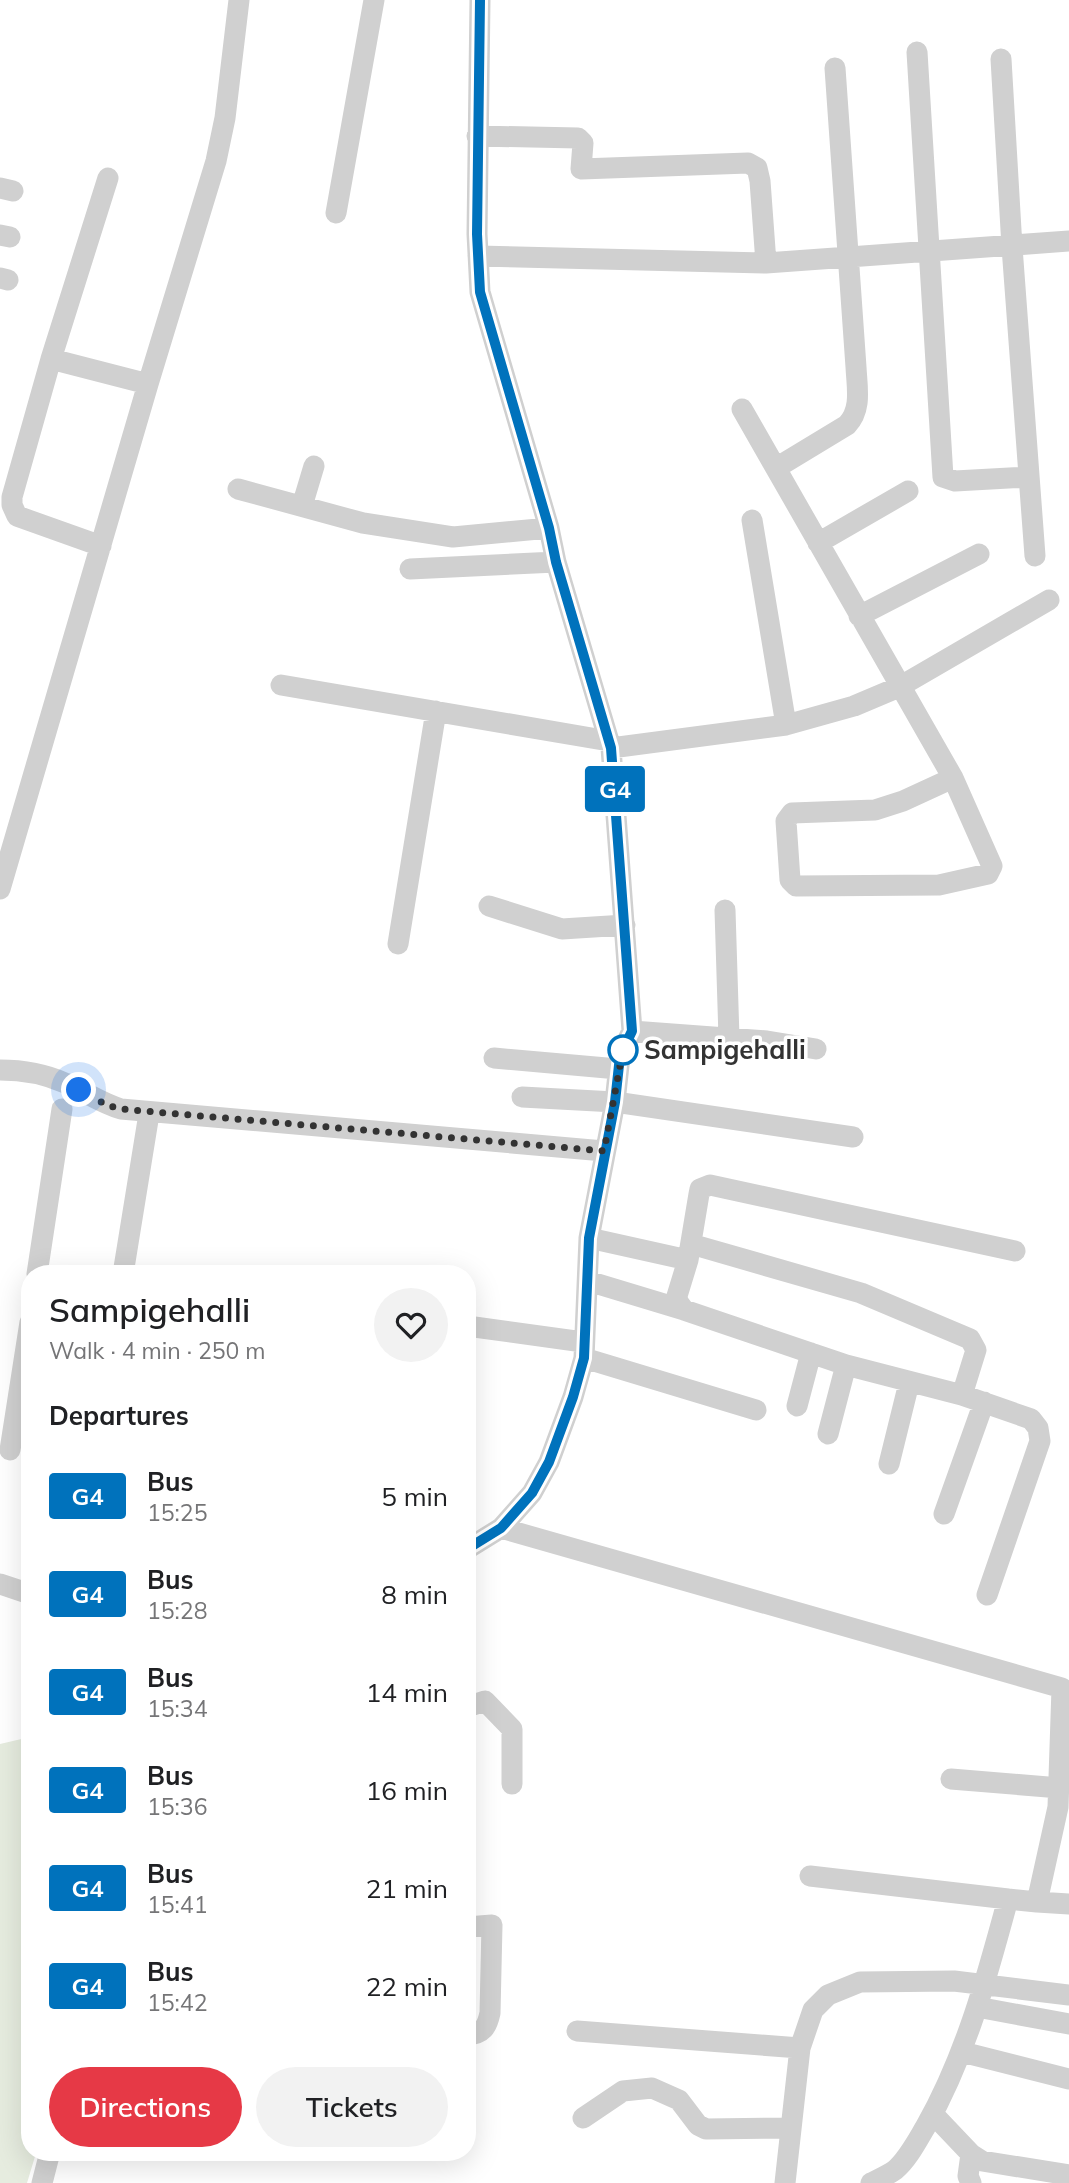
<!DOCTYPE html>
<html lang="en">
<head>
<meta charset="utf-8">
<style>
	body { margin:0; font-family:Mulish,sans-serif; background:#f2f2f2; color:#202124; height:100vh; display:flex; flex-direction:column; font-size:26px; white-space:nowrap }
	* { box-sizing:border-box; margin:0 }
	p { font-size:23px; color:#757577 }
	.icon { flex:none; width:38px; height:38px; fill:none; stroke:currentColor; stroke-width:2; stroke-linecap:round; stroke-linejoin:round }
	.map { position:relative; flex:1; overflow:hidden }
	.details { position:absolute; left:21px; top:1265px; width:455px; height:896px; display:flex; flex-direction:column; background:#fff; border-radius:28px; box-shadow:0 7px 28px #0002 }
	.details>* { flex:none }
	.badge { padding:0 14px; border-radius:5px; font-size:24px; line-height:46px }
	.you { position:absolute; width:35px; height:35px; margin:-18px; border:5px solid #fff; border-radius:50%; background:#1a73e8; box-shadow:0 0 0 10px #1a73e833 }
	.map>.badge { position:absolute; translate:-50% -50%; box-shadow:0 0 0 4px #fff }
	h2 { padding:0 28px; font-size:26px; line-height:63px }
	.round { display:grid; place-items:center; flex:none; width:74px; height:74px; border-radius:37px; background:#f2f2f2 }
	.head { display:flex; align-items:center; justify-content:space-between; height:119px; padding:0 28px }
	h1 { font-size:33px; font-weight:600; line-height:52px }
	.primary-button { display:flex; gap:14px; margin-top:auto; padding:14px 28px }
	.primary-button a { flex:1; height:80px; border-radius:42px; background:#e63946; color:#fff; font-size:28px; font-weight:600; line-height:80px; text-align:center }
	.primary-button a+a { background:#f2f2f2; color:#202124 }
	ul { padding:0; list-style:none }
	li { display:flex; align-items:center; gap:21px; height:98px; padding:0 28px }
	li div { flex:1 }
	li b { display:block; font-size:26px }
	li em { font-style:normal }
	li .badge { min-width:77px; font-weight:700; text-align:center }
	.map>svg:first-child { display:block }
</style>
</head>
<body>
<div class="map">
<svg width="1069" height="2183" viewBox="0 0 1069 2183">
	<rect width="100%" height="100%" fill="#fff"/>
	<path fill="#e6ecdf" d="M30,1737V2152L36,2153L27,2183H0V1744Z"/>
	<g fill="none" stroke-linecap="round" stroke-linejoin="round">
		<path stroke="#d0d0d0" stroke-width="21" d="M917,52L943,477L955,481L1028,477
			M1001,59L1012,247L1035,556
			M477,136L578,138L583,143L581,169L748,163L757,168L760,181L766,263
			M108,178L51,359L148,384
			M0,188L13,191
			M336,213L374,0
			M0,235L10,237
			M478,256L766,263L1069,241
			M0,278L8,280
			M51,359L12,497V505L17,516L101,546
			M742,409L953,778L992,866L988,874L939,885L796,886L790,880L786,821L792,813L875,810L903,801L953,778
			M776,468L847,425C862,409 857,388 856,367L835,68
			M238,489L363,523L453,537L549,528
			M302,506L314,466
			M752,520L786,725
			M818,543L908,491
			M410,569L556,562
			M859,616L979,554
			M281,685L609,741
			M611,748L786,725L854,706L899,687L1049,600
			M0,889L148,384L216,161L225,118L239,0
			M489,906L562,929L625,925
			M725,910L729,1038
			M398,944L436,711
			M632,1031L767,1041L816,1049
			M494,1058L618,1069
			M0,1070C22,1070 45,1074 65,1083C84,1091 101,1103 121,1109L604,1151
			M522,1097L615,1102L853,1137
			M589,1238L688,1260
			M691,1244L861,1293L970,1339L976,1350L962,1395
			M37,1274L62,1109
			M123,1274L148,1120
			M588,1281L684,1310
			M467,1326L583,1342
			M584,1358L756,1410
			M797,1406L811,1353
			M828,1434L846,1365
			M10,1450L30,1322
			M889,1464L909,1383
			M944,1514L984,1402
			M501,1528L1062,1688L1058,1807L1037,1902L1008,1899C987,1977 966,2055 926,2126C917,2141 908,2159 895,2170C888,2175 879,2179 871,2183
			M467,1549L501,1528L532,1493L549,1462L573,1397L584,1358L589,1238L615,1102L620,1056L632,1031L611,748L556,562L549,528L480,292L477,234L480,0
			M0,1584L30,1594
			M987,1595L1040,1441L1038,1428L1031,1419L962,1395L846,1365L684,1310L678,1302L677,1296L688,1260L699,1194L700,1189L710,1185L1015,1251
			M467,1707L485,1701L512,1729V1784
			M951,1779L1060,1788
			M810,1876L1008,1899
			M1037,1902L1069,1904
			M467,1927L492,1925L490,2013C487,2027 483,2034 467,2035
			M977,2007L1069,2024
			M577,2031L800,2048
			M962,2052L1069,2079
			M933,2114L971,2154L982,2161L1069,2175
			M583,2118L623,2091L652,2088L679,2100L698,2125L706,2129L791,2128
			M42,2183L50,2152
			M785,2183L800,2048L813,2010L828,1995L860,1982L954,1981L1069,1995
			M971,2183L968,2176L971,2154"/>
	</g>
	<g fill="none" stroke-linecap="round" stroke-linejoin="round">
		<g stroke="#fff" stroke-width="16">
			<path id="line" d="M467,1549L501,1528L532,1493L549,1462L573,1397L584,1358L589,1238L615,1102L620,1056L632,1031L611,748L556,562L549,528L480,292L477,234L480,0"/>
		</g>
		<use href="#line" stroke="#0072bc" stroke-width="10"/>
		<path stroke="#333" stroke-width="7" stroke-dasharray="0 12.6" d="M79,1090L107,1105L121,1109L604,1151L623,1050"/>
	</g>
	<circle fill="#fff" stroke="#0072bc" stroke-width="3.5" cx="623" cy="1050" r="14"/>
	<g text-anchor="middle" stroke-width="7" stroke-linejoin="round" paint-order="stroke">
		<g font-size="26" font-weight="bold" fill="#333" stroke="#fff" text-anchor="start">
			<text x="644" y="1059">Sampigehalli</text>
		</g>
	</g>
</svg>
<div class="you" style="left:79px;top:1090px"></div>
<b class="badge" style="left:615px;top:789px;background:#0072bc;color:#fff">G4</b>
<section class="details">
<div class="head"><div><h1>Sampigehalli</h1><p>Walk · 4 min · 250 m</p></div><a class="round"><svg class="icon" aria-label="heart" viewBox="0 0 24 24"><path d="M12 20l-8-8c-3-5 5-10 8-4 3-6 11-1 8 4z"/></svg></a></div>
<h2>Departures</h2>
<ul>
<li><span class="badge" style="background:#0072bc;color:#fff">G4</span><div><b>Bus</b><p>15:25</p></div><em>5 min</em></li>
<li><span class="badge" style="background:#0072bc;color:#fff">G4</span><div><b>Bus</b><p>15:28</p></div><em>8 min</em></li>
<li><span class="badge" style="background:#0072bc;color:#fff">G4</span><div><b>Bus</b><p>15:34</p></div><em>14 min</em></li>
<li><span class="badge" style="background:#0072bc;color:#fff">G4</span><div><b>Bus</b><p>15:36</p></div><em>16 min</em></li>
<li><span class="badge" style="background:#0072bc;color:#fff">G4</span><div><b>Bus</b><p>15:41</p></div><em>21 min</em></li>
<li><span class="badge" style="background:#0072bc;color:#fff">G4</span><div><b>Bus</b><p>15:42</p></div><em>22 min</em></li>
</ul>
<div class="primary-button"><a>Directions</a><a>Tickets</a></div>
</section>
</div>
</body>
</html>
